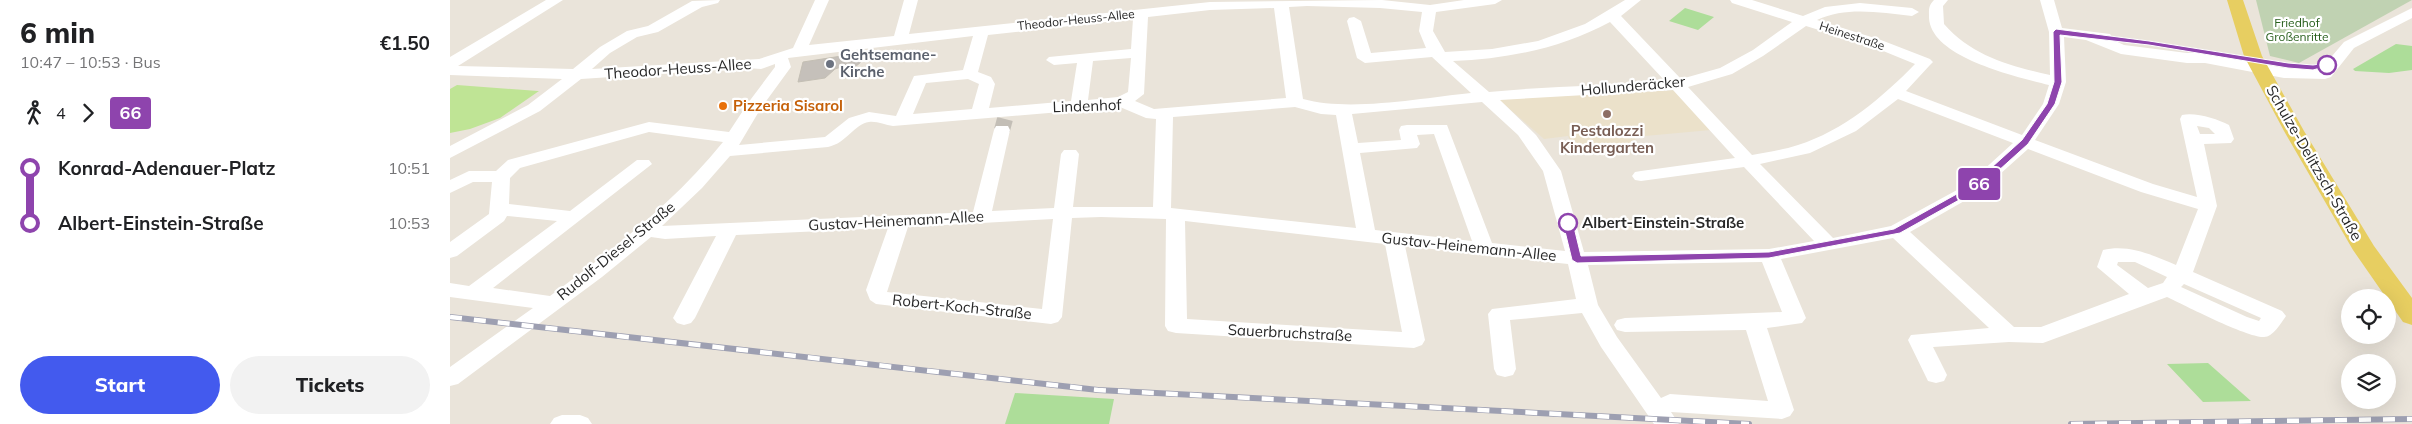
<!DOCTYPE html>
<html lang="en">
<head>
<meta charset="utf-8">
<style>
	body { margin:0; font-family:Mulish,sans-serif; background:#f2f2f2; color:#202124; height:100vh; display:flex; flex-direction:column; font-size:19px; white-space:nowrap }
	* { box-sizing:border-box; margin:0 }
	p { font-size:16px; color:#757577 }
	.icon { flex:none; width:28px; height:28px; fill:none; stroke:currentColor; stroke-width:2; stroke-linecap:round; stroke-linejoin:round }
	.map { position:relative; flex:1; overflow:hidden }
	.sheet { display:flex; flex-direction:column; background:#fff; width:450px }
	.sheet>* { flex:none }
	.badge { padding:0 10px; border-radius:4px; font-size:18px; line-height:32px }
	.buttons { position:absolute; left:1891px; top:289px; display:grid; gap:10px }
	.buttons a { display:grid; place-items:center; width:55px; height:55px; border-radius:50%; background:#fff; box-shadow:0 5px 20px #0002; font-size:25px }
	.map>.badge { position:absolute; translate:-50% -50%; box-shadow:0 0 0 2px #fff }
	.legs { display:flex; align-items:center; gap:8px; height:55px; padding:0 20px; font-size:16px }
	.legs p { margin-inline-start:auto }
	.overview { display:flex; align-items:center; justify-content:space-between; height:85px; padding:0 20px }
	h1 { font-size:28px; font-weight:800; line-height:38px }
	.cta { display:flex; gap:10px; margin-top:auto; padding:10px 20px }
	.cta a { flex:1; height:58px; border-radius:30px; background:#435aee; color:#fff; font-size:20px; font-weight:800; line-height:58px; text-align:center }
	.cta a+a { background:#f2f2f2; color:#202124 }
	ul { padding:0 20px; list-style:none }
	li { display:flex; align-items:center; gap:18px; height:55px; font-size:19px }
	li i { display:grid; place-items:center; width:8px; height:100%; margin:0 6px; background:currentColor }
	li i::after { content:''; width:12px; height:12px; margin:-6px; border:4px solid; border-radius:50%; background:#fff }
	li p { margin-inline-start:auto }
	li:first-child i { background:linear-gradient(#0000 50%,currentColor 0) }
	li:last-child i { background:linear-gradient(currentColor 50%,#0000 0) }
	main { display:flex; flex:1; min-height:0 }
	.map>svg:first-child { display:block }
</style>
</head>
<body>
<main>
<section class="sheet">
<div class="overview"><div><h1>6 min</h1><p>10:47 – 10:53 · Bus</p></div><b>€1.50</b></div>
<div class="legs"><svg class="icon" aria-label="walk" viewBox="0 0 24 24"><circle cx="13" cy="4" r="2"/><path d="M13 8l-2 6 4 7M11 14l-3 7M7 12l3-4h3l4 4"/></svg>4<svg class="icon" aria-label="forward" viewBox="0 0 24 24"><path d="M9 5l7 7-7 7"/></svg><b class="badge" style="background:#8e44ad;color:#fff">66</b></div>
<ul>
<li><i style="color:#8e44ad"></i><b>Konrad-Adenauer-Platz</b><p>10:51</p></li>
<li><i style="color:#8e44ad"></i><b>Albert-Einstein-Straße</b><p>10:53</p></li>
</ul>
<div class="cta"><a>Start</a><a>Tickets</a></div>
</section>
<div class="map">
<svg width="1962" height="424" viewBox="0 0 1962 424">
	<rect width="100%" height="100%" fill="#eae4da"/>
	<path fill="#ebe1ca" d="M1229,90L1261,130L1184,137L1189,147L1176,148L1174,145L1124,149L1118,136L1094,139L1048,99Z"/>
	<path fill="#addd99" d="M1235,8L1264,17L1248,30L1219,21Z
		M1946,44L1962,46V70L1939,73L1905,71L1903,69Z
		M1758,363L1801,401L1753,402L1717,364Z
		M565,393L664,399L659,424H555Z"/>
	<path fill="#c0d2b2" d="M1806,0H1962L1849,63L1820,56Z"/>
	<path fill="#bfe495" d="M7,85L88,91H89L50,118L20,129L0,133V89Z"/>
	<path fill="#c5c0ba" stroke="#c4bfb4" d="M424,51L405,67L394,66L385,69L375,78L348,82L353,62Z"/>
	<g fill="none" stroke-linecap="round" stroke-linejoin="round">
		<path stroke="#c3beb6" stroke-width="16" stroke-dasharray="16 8" stroke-linecap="butt" d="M552,130L555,119"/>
		<path fill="#fff" fill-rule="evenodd" d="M96,0H113L8,66L123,69L150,47L177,31L198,26L242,1L270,0L268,3L252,7L208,32L187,37L160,53L142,69L309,59L343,48L365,0H379L359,45L444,36L454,0H468L459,34L760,2L932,0L980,5L1014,0H1052L1045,4L986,12L983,31L995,52L1042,49L1088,41L1135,24L1175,0H1191L1171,16L1231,79L1270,68L1303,50L1342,22L1282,3L1280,0H1302L1353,16L1375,7L1410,3L1462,8L1469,12L1462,16C1431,13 1397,6 1367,20L1431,40L1480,59L1483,62L1480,65L1456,91L1572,135L1593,104L1599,85C1568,77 1481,58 1479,18C1479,10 1478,6 1484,0H1498L1493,6L1494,24C1522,56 1560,66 1600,75L1599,32L1590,0H1604L1612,28L1660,34L1662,37L1661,39L1674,45L1737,53H1755L1834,68L1871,69L1894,42L1962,8V18L1904,48L1881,77L1875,79L1834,78L1755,63H1737L1671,54L1636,40L1614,37L1616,82L1609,104L1585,140L1703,184L1747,197L1730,119L1732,115C1746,112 1767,119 1779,125L1784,139L1781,143L1754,144L1767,206L1743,272L1832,311L1836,316C1831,323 1823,337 1814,337C1798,338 1734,305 1717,297L1593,343L1559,342L1483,347L1497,375L1494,381L1486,383L1478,381L1458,340L1461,335L1539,328L1443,238L1331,259L1356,318L1352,323L1317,328L1344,410L1340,416L1332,419L1221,412L1229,424H1204L1151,347L1132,313L1060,320L1066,369L1063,375L1055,377L1047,375L1044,369L1038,314L1042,309L1126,299L1118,264L955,246L975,340L972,345L964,348L726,333L718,331L715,326L716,219L651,217L622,218L612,317L608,322L601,324L426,304L420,300L416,290L438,228L286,235L245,318L241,323L234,325L227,323L223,318L266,236L215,239L201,237L152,277L8,384L0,386V367L83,308L0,297V283L19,286L107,221L57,216L54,221L7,256L0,258V242L39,214L42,182H23L0,193V180L19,171H46L58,160L199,122L279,132L298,103L325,67V64L311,69L297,68L131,79L90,111L0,158V146L78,105L112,79L0,75V57ZM857,6L930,8L972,12L969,31L976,48L921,53L911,21L904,17L899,18L897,21L907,58L915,63L982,57L1021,93C971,98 900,112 853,99L839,7ZM824,8L836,98L704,109L685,101L694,94L698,17L760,10ZM683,19L681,49L599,57L596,60L604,65L627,63L621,101L539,108L545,84L541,77L528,72L538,35ZM1160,22L1215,81C1156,86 1098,86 1039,92L1003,61C1058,59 1112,48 1160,22ZM1356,26L1421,46L1465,64C1433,97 1393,131 1348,145C1333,150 1317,152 1302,155L1238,87L1282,74L1313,56ZM523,36L513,70L464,76L446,116L419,112L399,118L375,137L289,145L311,108L341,67L338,58ZM681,58L678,92L668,97L638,100L643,61ZM518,79L529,84L522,109L463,114L476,83ZM1223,90L1285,158L1191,171L1185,172L1182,176L1185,180L1191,181L1294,167L1364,241L1319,249L1134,252L1111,171L1086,135L1050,100ZM1448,99L1563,143L1518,184L1441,226L1383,238L1310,164L1360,153L1406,131ZM1032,102L1068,135L1093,171L1115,251L1042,243L997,125H957L951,126L949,130L951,140L908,143L902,114ZM670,107L696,118L706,119L703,207H623L629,154L626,150H614L611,154L604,208L542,211L560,130L558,126H546L544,130L523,212L212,226L252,188L280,156L378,147C397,143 404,124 419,122C427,121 435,125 443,126ZM845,107L871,114L886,115L906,228L721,208L723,117ZM1747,126L1759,128L1765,134H1750ZM199,132L273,142C225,202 162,250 100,296L43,288L202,164L199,160H187L120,211L59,204L60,178L70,168ZM984,134L1022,241L925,230L910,153L967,148L970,144L967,135ZM1578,149L1691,192L1748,209L1726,265C1702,255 1679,244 1653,250L1647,267L1679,294L1591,327H1564L1460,232L1530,192ZM603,219L592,309L437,292L458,227ZM735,221L935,244L952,332L737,319ZM1312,262L1332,312L1175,318L1167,320L1164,325L1167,330L1175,332L1296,330L1318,401L1220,394L1211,398L1167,337L1148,305L1138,265ZM1668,262H1685L1717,277L1713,283L1698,288L1667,265ZM1734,284L1811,318L1809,321L1797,317L1731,287Z
			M112,415H130L138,418L142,424H100L104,418Z"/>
		<path fill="#e7ce61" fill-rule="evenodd" d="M1777,0H1793L1812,56L1854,131L1924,246L1962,298V325L1953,322L1903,250L1834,131L1794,56Z"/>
		<g stroke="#9d9fb1" stroke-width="6">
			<path id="rail" d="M0,317L648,390L1299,424
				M1621,424L1962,419"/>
		</g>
		<use href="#rail" stroke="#fff" stroke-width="4.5" stroke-dasharray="12" stroke-linecap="butt"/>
	</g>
	<path fill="#8e44ad" stroke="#fff" d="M1606,29L1699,41L1838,63L1863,65L1877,63L1881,65L1863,70L1838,68L1699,45L1610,35L1612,82L1605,104L1578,144L1527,190L1450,233L1319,258L1127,263L1122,260L1113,223L1118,220L1123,223L1131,256L1319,252L1444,229L1521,186L1572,140L1597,104L1604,82L1603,32Z"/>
	<circle fill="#6b7280" stroke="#fff" stroke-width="2" cx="380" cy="64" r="5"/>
	<g fill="#fff" stroke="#8e44ad" stroke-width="2.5">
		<circle cx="1877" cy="65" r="9"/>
		<circle cx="1118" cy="223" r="9"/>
	</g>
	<circle fill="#e8710a" stroke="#fff" stroke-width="2" cx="273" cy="106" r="5"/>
	<circle fill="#8d6e63" stroke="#fff" stroke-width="2" cx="1157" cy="114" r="5"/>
	<g text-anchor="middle" stroke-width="4.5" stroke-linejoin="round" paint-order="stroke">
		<g font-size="12" fill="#282828" stroke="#fff">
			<text transform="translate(626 20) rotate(-6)" y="4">Theodor-Heuss-Allee</text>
			<text transform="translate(1402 36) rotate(18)" y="4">Heinestraße</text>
		</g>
		<g font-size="12" fill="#285f1d" stroke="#fff">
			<text x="1847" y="27">Friedhof<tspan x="1847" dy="14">Großenritte</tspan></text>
		</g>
		<g font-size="15" font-weight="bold" fill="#5b616d" stroke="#fff" text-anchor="start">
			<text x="390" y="60">Gehtsemane-<tspan x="390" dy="17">Kirche</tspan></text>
		</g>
		<g font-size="15" fill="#282828" stroke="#fff">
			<text transform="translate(228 69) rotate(-4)" y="5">Theodor-Heuss-Allee</text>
			<text transform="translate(1183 86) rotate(-5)" y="5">Hollunderäcker</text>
			<text transform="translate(637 106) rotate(-2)" y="5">Lindenhof</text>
			<text transform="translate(1864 163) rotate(60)" y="5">Schulze-Delitzsch-Straße</text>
			<text transform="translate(446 221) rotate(-3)" y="5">Gustav-Heinemann-Allee</text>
			<text transform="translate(1019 247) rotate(6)" y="5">Gustav-Heinemann-Allee</text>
			<text transform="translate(166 251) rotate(-39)" y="5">Rudolf-Diesel-Straße</text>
			<text transform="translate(512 307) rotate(6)" y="5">Robert-Koch-Straße</text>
			<text transform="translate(840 333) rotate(3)" y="5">Sauerbruchstraße</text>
		</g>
		<g font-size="15" font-weight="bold" fill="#c56008" stroke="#fff" text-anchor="start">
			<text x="283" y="111">Pizzeria Sisarol</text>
		</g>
		<g font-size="15" font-weight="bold" fill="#785e54" stroke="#fff">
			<text x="1157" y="136">Pestalozzi<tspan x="1157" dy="17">Kindergarten</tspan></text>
		</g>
		<g font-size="15" font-weight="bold" fill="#282828" stroke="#fff" text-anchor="start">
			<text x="1132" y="228">Albert-Einstein-Straße</text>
		</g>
	</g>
</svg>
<div class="buttons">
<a><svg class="icon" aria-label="locate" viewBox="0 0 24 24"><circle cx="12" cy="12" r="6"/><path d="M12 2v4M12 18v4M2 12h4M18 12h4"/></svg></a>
<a><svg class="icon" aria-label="layers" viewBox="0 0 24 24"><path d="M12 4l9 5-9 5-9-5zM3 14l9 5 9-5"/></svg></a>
</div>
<b class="badge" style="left:1529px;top:184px;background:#8e44ad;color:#fff">66</b>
</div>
</main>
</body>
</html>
